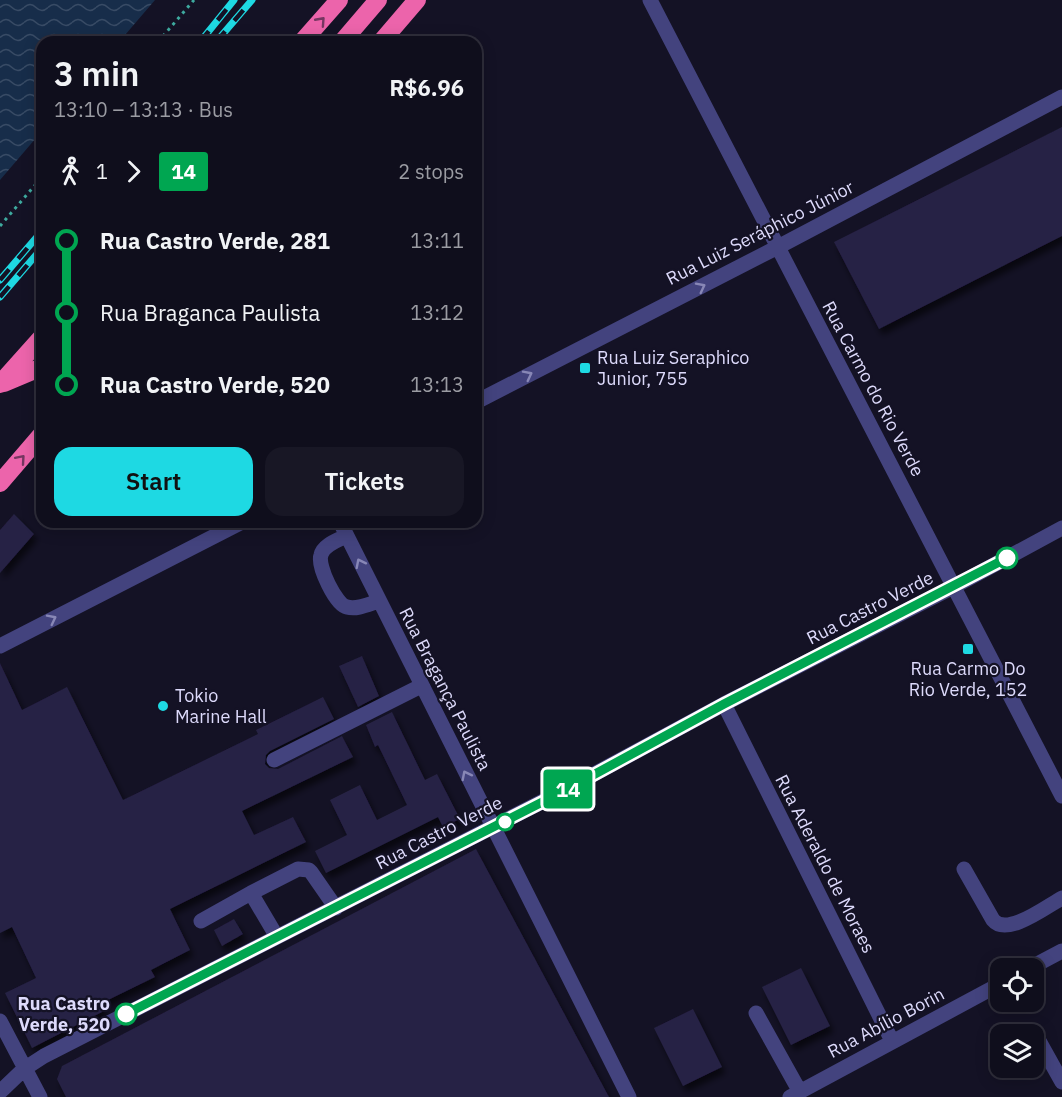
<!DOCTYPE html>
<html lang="en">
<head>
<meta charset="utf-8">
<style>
	body { margin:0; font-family:"IBM Plex Sans",sans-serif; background:#181725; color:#f1f3f6; height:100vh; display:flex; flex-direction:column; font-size:22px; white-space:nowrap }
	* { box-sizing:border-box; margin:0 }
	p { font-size:20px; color:#9b9ca3 }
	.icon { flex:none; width:33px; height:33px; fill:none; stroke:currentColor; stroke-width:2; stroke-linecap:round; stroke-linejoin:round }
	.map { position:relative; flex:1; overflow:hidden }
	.drawer { position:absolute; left:36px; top:36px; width:446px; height:492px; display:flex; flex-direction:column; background:#0f0e1c; border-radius:18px; box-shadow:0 3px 15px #0003,0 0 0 2px #2f2e3b }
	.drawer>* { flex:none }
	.badge { padding:0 12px; border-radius:4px; font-size:21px; line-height:39px }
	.tools { position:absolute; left:990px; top:958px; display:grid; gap:12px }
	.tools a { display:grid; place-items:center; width:54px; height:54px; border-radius:12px; background:#0f0e1c; box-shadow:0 3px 15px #0003,0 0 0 2px #2f2e3b; font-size:30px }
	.map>.badge { position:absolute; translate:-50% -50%; box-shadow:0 0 0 3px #fff }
	.legs { display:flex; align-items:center; gap:9px; height:66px; padding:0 18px; font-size:20px }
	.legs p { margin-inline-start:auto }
	.summary { display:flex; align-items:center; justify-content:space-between; height:102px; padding:0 18px }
	h1 { font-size:33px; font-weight:600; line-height:45px }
	.primary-button { display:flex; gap:12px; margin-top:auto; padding:12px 18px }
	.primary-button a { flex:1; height:69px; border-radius:18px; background:#1ed9e3; color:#111; font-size:24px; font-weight:600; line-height:69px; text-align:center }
	.primary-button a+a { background:#181725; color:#f1f3f6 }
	ul { padding:0 18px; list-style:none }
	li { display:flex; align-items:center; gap:21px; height:72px; font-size:22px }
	li i { display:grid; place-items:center; width:9px; height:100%; margin:0 8px; background:currentColor }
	li i::after { content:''; width:15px; height:15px; margin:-8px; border:4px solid; border-radius:50%; background:#0f0e1c }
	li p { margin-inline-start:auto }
	li:first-child i { background:linear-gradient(#0000 50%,currentColor 0) }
	li:last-child i { background:linear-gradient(currentColor 50%,#0000 0) }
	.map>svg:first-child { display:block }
</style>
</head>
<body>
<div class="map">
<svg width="1062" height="1097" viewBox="0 0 1062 1097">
	<defs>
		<pattern id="water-waves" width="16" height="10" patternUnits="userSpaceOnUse" patternTransform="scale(1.5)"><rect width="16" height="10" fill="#172d4a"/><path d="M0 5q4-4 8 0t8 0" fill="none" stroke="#384b65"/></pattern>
		<filter id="shadow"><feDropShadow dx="3.5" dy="6" stdDeviation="3" flood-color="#0009"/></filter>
	</defs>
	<rect width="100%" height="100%" fill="#141225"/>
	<path fill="url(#water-waves)" d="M0,0H155L119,42H42V131L0,180Z"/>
	<path fill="#262044" filter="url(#shadow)" d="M1062,127V236L879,329L834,242Z
		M14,514L34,534L0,573V530Z
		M362,656L379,696L358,707L339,666Z
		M0,663L22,710L67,687L123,800L258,734L256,730L323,697L334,719L270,751L266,755L265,764L269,768L278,769L342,736L353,757L242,811L254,835L293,817L306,842L170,909L190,950L151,970L155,977L100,1004L104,1011L32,1048L5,993L36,978L12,927L0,933Z
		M392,712L425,780L437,774L460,819L443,827L438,817L326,873L315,851L347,835L330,800L360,785L377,820L407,805L378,745L375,747L366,725Z
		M476,849L609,1097H66L57,1079L62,1066Z
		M234,919L243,934L222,946L214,930Z
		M801,968L830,1026L791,1045L762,987Z
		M693,1009L722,1067L683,1086L654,1028Z"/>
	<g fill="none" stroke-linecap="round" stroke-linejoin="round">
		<path stroke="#3eaa9f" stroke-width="3" stroke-dasharray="3 4.5" stroke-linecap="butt" d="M158,42L194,0
			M0,226L42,177"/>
		<path stroke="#43437e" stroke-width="15" d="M650,0L1062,796
			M476,402L776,248L1062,97
			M340,522L629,1097
			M346,536C338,540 323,545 321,555C317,566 336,605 347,607C357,610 369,604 379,601
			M0,646L242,522
			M724,704L892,1041
			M274,760L421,686
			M964,869L993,920C1007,937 1047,906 1062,898
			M251,893L298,869L309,870L311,872L336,908
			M201,921L251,893L277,937
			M1028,969L1062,951
			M756,1013L800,1092
			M0,1021L40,1097
			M1034,1032L1062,1082
			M0,1092L24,1069L44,1056L559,793L724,704L955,586L1062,528
			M790,1097L1000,984"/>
		<path stroke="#ec64ab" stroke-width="18" d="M302,42L339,0
			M342,42L378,0
			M381,42L417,0
			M4,383L42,367
			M0,384L42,337
			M0,483L42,434"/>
		<g stroke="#1ed9e3" stroke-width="7">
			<path id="rail" d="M200,42L234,0
				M216,42L252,0
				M0,280L42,231
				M0,297L42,248"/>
		</g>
		<use href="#rail" stroke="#141225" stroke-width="4.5" stroke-dasharray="14" stroke-linecap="butt"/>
	</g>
	<defs><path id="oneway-chevron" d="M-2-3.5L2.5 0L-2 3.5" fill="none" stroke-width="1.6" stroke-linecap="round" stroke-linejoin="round" transform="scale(1.5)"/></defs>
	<g stroke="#753761">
		<use href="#oneway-chevron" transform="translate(321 21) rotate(-48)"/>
		<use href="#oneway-chevron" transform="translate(21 459) rotate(-49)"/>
	</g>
	<g stroke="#8887b6">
		<use href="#oneway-chevron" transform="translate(701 287) rotate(-27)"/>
		<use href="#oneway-chevron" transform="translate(528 375) rotate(-27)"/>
		<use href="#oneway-chevron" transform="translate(360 563) rotate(-117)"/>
		<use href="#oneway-chevron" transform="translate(52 619) rotate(-27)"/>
		<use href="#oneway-chevron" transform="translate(466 775) rotate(-117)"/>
	</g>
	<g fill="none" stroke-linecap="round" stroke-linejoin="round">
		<g stroke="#fff" stroke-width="14">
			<path id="line-1" d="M126,1014L560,793L724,704L1007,558"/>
		</g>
		<use href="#line-1" stroke="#00a651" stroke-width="9"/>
	</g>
	<g fill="#1ed9e3" stroke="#141225" stroke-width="2">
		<rect x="579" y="362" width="12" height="12" rx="3"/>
		<rect x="962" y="643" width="12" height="12" rx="3"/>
		<circle cx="163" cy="706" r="6"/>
	</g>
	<g fill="#fff" stroke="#00a651" stroke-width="3">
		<circle cx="1007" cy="558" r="10"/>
		<circle cx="505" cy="822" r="8"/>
		<circle cx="126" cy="1014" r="10"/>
	</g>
	<g text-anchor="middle" stroke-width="4.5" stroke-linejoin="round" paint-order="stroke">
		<g font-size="18" fill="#dddafb" stroke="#141225">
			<text transform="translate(760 233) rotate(-27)" y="6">Rua Luiz Seráphico Júnior</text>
			<text transform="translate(873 389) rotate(62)" y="6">Rua Carmo do Rio Verde</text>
			<text transform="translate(870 608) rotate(-27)" y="6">Rua Castro Verde</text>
			<text transform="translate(445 689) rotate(63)" y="6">Rua Bragança Paulista</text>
			<text transform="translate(439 833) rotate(-27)" y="6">Rua Castro Verde</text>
			<text transform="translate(825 864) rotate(63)" y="6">Rua Aderaldo de Moraes</text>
			<text transform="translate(886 1023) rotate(-28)" y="6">Rua Abílio Borin</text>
		</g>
		<g font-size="18" fill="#dddafb" stroke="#141225" text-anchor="start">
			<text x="597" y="364">Rua Luiz Seraphico<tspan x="597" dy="21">Junior, 755</tspan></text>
			<text x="968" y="675" text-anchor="middle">Rua Carmo Do<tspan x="968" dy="21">Rio Verde, 152</tspan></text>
			<text x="175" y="702">Tokio<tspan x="175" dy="21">Marine Hall</tspan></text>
		</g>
		<g font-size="18" font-weight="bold" fill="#dddafb" stroke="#141225" text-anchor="end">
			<text x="110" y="1010">Rua Castro<tspan x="110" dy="21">Verde, 520</tspan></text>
		</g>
	</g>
</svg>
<div class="tools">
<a><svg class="icon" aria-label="locate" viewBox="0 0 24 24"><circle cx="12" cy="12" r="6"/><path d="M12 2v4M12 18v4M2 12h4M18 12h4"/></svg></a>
<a><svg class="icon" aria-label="layers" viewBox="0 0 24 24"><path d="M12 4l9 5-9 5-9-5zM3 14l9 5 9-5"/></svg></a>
</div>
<b class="badge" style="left:568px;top:789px;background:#00a651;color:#fff">14</b>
<section class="drawer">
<div class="summary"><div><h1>3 min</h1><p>13:10 – 13:13 · Bus</p></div><b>R$6.96</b></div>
<div class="legs"><svg class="icon" aria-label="walk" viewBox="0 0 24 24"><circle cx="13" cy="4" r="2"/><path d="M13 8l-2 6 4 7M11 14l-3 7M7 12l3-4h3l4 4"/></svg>1<svg class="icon" aria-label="forward" viewBox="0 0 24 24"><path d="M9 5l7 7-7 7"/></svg><b class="badge" style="background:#00a651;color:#fff">14</b><p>2 stops</p></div>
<ul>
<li><i style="color:#00a651"></i><b>Rua Castro Verde, 281</b><p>13:11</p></li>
<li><i style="color:#00a651"></i><span>Rua Braganca Paulista</span><p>13:12</p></li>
<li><i style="color:#00a651"></i><b>Rua Castro Verde, 520</b><p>13:13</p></li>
</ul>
<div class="primary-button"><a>Start</a><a>Tickets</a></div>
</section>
</div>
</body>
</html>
